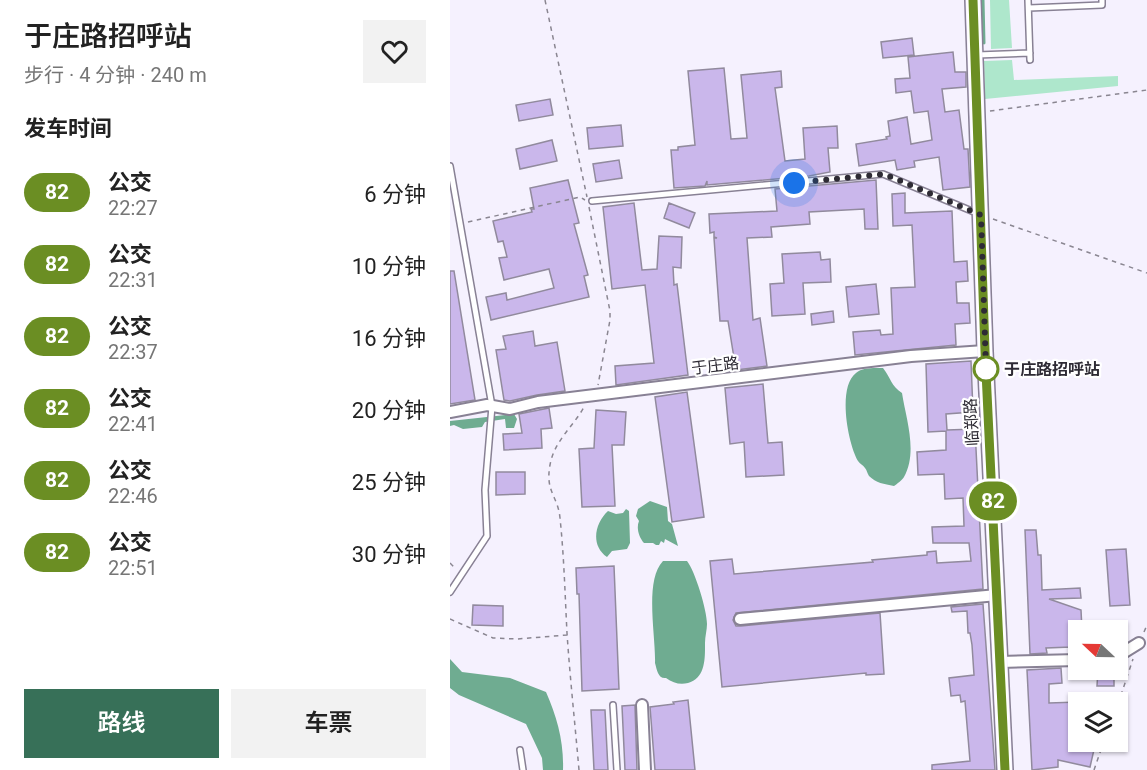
<!DOCTYPE html>
<html lang="zh">
<head>
<meta charset="utf-8">
<style>
	body { margin:0; font-family:Roboto,"Noto Sans SC",sans-serif; background:#f2f2f2; color:#222; height:100vh; display:flex; flex-direction:column; font-size:22px; white-space:nowrap }
	* { box-sizing:border-box; margin:0 }
	p { font-size:20px; color:#767676 }
	.icon { flex:none; width:33px; height:33px; fill:none; stroke:currentColor; stroke-width:2; stroke-linecap:round; stroke-linejoin:round }
	.map { position:relative; flex:1; overflow:hidden }
	.side { display:flex; flex-direction:column; background:#fff; width:450px }
	.side>* { flex:none }
	.badge { padding:0 12px; border-radius:20px; font-size:21px; line-height:39px }
	.needle { width:39px; rotate:292deg }
	.buttons { position:absolute; left:618px; top:620px; display:grid; gap:12px }
	.buttons a { display:grid; place-items:center; width:60px; height:60px; border-radius:0px; background:#fff; box-shadow:0 2px 4px #0004; font-size:30px }
	.you { position:absolute; width:30px; height:30px; margin:-15px; border:4px solid #fff; border-radius:50%; background:#1a73e8; box-shadow:0 0 0 9px #1a73e833 }
	.map>.badge { position:absolute; translate:-50% -50%; box-shadow:0 0 0 3px #fff }
	h2 { padding:0 24px; font-size:22px; line-height:54px }
	.round { display:grid; place-items:center; flex:none; width:63px; height:63px; border-radius:0px; background:#f2f2f2 }
	.overview { display:flex; align-items:center; justify-content:space-between; height:102px; padding:0 24px }
	h1 { font-size:28px; font-weight:600; line-height:45px }
	.button { display:flex; gap:12px; margin-top:auto; padding:12px 24px }
	.button a { flex:1; height:69px; border-radius:0px; background:#377058; color:#fff; font-size:24px; font-weight:600; line-height:69px; text-align:center }
	.button a+a { background:#f2f2f2; color:#222 }
	ul { padding:0; list-style:none }
	li { display:flex; align-items:center; gap:18px; height:72px; padding:0 24px }
	li div { flex:1 }
	li b { display:block; font-size:22px }
	li em { font-style:normal }
	li .badge { min-width:66px; font-weight:700; text-align:center }
	main { display:flex; flex:1; min-height:0 }
	.map>svg:first-child { display:block }
</style>
</head>
<body>
<main>
<section class="side">
<div class="overview"><div><h1>于庄路招呼站</h1><p>步行 · 4 分钟 · 240 m</p></div><a class="round"><svg class="icon" aria-label="heart" viewBox="0 0 24 24"><path d="M12 20l-8-8c-3-5 5-10 8-4 3-6 11-1 8 4z"/></svg></a></div>
<h2>发车时间</h2>
<ul>
<li><span class="badge" style="background:#6b8e23;color:#fff">82</span><div><b>公交</b><p>22:27</p></div><em>6 分钟</em></li>
<li><span class="badge" style="background:#6b8e23;color:#fff">82</span><div><b>公交</b><p>22:31</p></div><em>10 分钟</em></li>
<li><span class="badge" style="background:#6b8e23;color:#fff">82</span><div><b>公交</b><p>22:37</p></div><em>16 分钟</em></li>
<li><span class="badge" style="background:#6b8e23;color:#fff">82</span><div><b>公交</b><p>22:41</p></div><em>20 分钟</em></li>
<li><span class="badge" style="background:#6b8e23;color:#fff">82</span><div><b>公交</b><p>22:46</p></div><em>25 分钟</em></li>
<li><span class="badge" style="background:#6b8e23;color:#fff">82</span><div><b>公交</b><p>22:51</p></div><em>30 分钟</em></li>
</ul>
<div class="button"><a>路线</a><a>车票</a></div>
</section>
<div class="map">
<svg width="697" height="770" viewBox="0 0 697 770">
	<rect width="100%" height="100%" fill="#f5f1fe"/>
	<path fill="#aee7cc" d="M540,0H559L562,48L541,49Z
		M562,60L564,80L668,76V86L535,99L534,61Z"/>
	<path fill="#6fac91" d="M433,368C441,378 441,386 452,393C456,419 468,452 454,477C452,480 447,484 444,486C434,484 426,483 419,476C417,473 417,470 415,468C413,465 410,464 408,461C398,444 387,387 406,373C413,367 424,368 433,368Z
		M64,414L67,419L64,428H56L55,419L35,422L32,427L13,429L4,425L0,426V421Z
		M200,501L217,507L218,521L222,524L228,546L215,539L214,543L211,541L209,545H206L203,543H194C189,537 186,528 189,521L186,516L188,509Z
		M176,509L179,511L180,543L177,549L162,551L157,557C140,545 145,523 158,511L166,514L173,513Z
		M213,561H237C245,571 257,610 257,624C257,630 255,636 255,643C255,657 256,678 238,683C230,685 223,683 216,678C208,679 207,670 205,663C206,636 194,581 213,561Z
		M0,659L12,672L60,678L96,692C107,717 114,742 113,770H93L92,758L76,724L9,695L0,688Z"/>
	<g fill="none" stroke-linecap="round" stroke-linejoin="round">
		<path stroke="#6fac91" stroke-width="3" d="M533,0L534,43"/>
	</g>
	<path fill="#cab7eb" stroke="#918a9d" stroke-width="1.5" d="M462,38L464,55L433,58L431,42Z
		M503,52L505,72H516V87L492,89L495,112L509,110L514,149H518L520,187L493,190L489,157L464,161L465,167L447,170L445,160L409,166L406,144L437,139L436,137L440,136L438,121L457,117L461,144L482,140L478,111L464,113L461,91L446,93L445,79L460,78L458,57Z
		M274,68L281,139L297,138L291,75L331,71L332,87L325,88L335,161L355,159L353,128L387,126L388,148H378L380,172L359,176L257,185V181L255,186L224,188L221,150H228V147L245,145L238,71Z
		M100,99L103,115L69,121L66,105Z
		M171,125L173,146L139,149L137,128Z
		M102,140L107,161L70,169L66,149Z
		M169,160L172,178L146,182L143,164Z
		M118,180L129,223L124,224L138,275L134,276L139,297L41,320L36,297L56,293L57,300L104,288L99,269L54,280L49,258L57,257L53,241L48,242L43,221L82,212L81,209H84L80,188Z
		M426,180L428,229H415L414,209L359,212L360,224L321,227L322,237L297,238L303,320L310,318L317,366L286,370L278,321H270L264,238H267L264,237V232L260,233L259,214L327,211L325,189Z
		M455,193V213L502,211L504,262L517,261L518,281L506,282L507,303H519L520,323L505,324L506,345L405,355L403,332L430,330L431,335L443,334L441,288L465,287L462,225L443,226L442,194Z
		M184,203L192,270L207,269L209,236L232,237L231,268L223,267L224,285L227,284L238,375L166,385L165,366L204,363L195,285L162,289L153,207Z
		M219,203L245,213L239,228L214,218Z
		M370,252L371,260L380,259L381,282L353,283L355,314L322,316L320,284L334,283L332,254Z
		M0,271H4L25,400L0,404Z
		M426,284L429,314L399,317L396,287Z
		M383,311L384,322L362,325L361,314Z
		M83,331L85,346L107,342L115,391L87,395L60,401L54,400L46,350L56,349L53,336Z
		M521,361L523,412L496,414L497,430L525,429L533,589L286,613L283,620L286,626H291L430,613L434,674L416,675V673L272,687L260,561L282,559L284,574L423,562L422,560L477,555V552L486,551L487,563L521,561L519,543H483L482,527L514,526L513,498L495,499L494,474L468,475L467,452L496,450V431L478,432L476,364Z
		M313,384L318,443L332,442L334,475L296,477L294,442L280,444L275,388Z
		M237,392L254,517L222,522L205,397Z
		M99,408L102,428L91,429L92,448L54,450L53,434L72,433L69,414Z
		M146,410L176,412L174,445H162L165,506L132,507L129,449L144,448Z
		M46,472H75V494L46,495Z
		M575,530H586L588,555H591L592,590L630,588L631,598L599,599L631,610L632,630H628V641L620,637L621,647L596,648L597,653L580,654Z
		M676,549L680,605L660,606L656,550Z
		M164,566L169,689L132,691L129,594H127L126,568Z
		M533,604L545,770H482V765L520,761L515,701L511,702L510,695L501,696L499,678L524,675L522,645L520,633H518L517,611L502,612L501,607Z
		M23,605L53,606V626L22,625Z
		M611,668L612,683L599,684V703L628,702L621,734L628,736V741H646L640,767L608,760V767L582,770L577,670Z
		M648,669H664V686H647Z
		M238,700L245,770H205L200,707L224,704L223,702Z
		M185,705L187,770H175L172,706Z
		M141,710H155L158,770H144Z"/>
	<g fill="none" stroke-linecap="round" stroke-linejoin="round">
		<g stroke="#888194" stroke-width="8">
			<path id="lane" d="M578,0L580,60
				M579,8L652,5V0
				M527,55L580,53
				M0,166L42,406L35,490L37,536L0,592
				M142,201L433,174L529,214
				M163,705L167,770
				M70,750L73,770"/>
		</g>
		<g stroke="#888194" stroke-width="14">
			<path id="street" d="M0,412L37,405L60,409L88,402L461,356L535,351
				M290,619L547,595
				M668,656L689,643
				M550,662L628,660
				M192,705L195,770"/>
		</g>
		<g stroke="#888194" stroke-width="18">
			<path id="secondary" d="M523,0L535,351L555,770"/>
		</g>
		<path stroke="#8a8691" stroke-width="1.5" stroke-dasharray="4.5 4.5" stroke-linecap="butt" d="M95,0L137,197
			M540,111L697,90
			M139,207L160,311V320L148,385
			M543,219L697,273
			M18,222L130,197L135,200
			M0,563L6,569
			M0,619L43,638L67,639L117,635
			M694,632L697,625
			M668,704L683,659
			M129,770C125,724 120,678 117,633C115,594 114,556 110,518C108,496 95,492 100,465C104,441 123,427 134,407
			M644,770L654,741"/>
		<use href="#lane" stroke="#fff" stroke-width="5"/>
		<use href="#street" stroke="#fff" stroke-width="10"/>
		<use href="#secondary" stroke="#eee4fe" stroke-width="15"/>
	</g>
	<g fill="none" stroke-linecap="round" stroke-linejoin="round">
		<g stroke="#fff" stroke-width="14">
			<path id="line" d="M523,0L535,351L555,770"/>
		</g>
		<use href="#line" stroke="#6b8e23" stroke-width="9"/>
		<path stroke="#2e2b34" stroke-width="6" stroke-dasharray="0 10.8" d="M344,183L434,174L531,215L536,369"/>
	</g>
	<circle fill="#fff" stroke="#6b8e23" stroke-width="3" cx="536" cy="369" r="12"/>
	<g text-anchor="middle" stroke-width="4.5" stroke-linejoin="round" paint-order="stroke">
		<g font-size="16" fill="#2e2b34" stroke="#fff">
			<text transform="translate(265 365) rotate(-7)" y="6">于庄路</text>
			<text transform="translate(521 422) rotate(-93)" y="6">临郑路</text>
		</g>
		<g font-size="16" font-weight="bold" fill="#2e2b34" stroke="#fff" text-anchor="start">
			<text x="554" y="375">于庄路招呼站</text>
		</g>
	</g>
</svg>
<div class="buttons">
<a><svg class="needle" viewBox="-14 -14 28 28"><path d="M0-13l5 13h-10z" fill="#e53935"/><path d="M0 13l5-13h-10z" fill="#767676"/></svg></a>
<a><svg class="icon" aria-label="layers" viewBox="0 0 24 24"><path d="M12 4l9 5-9 5-9-5zM3 14l9 5 9-5"/></svg></a>
</div>
<div class="you" style="left:344px;top:183px"></div>
<b class="badge" style="left:543px;top:501px;background:#6b8e23;color:#fff">82</b>
</div>
</main>
</body>
</html>
